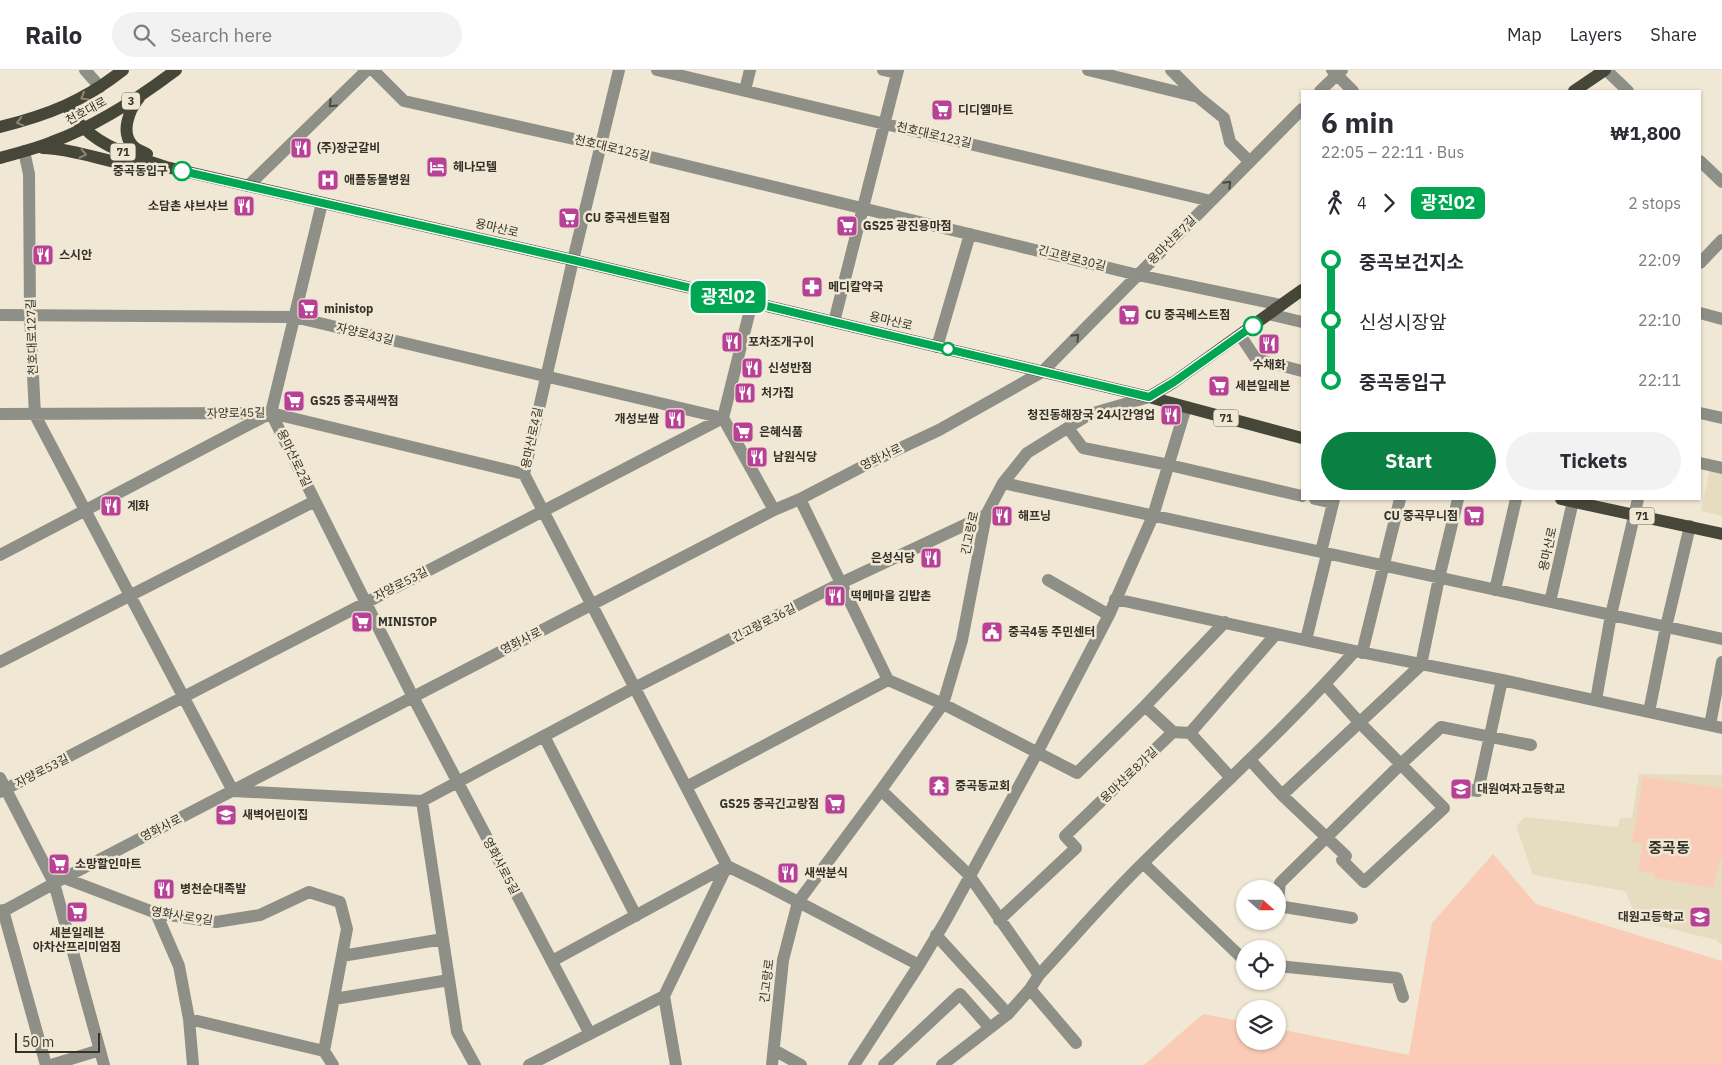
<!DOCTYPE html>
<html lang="en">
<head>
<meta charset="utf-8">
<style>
	body { margin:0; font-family:"IBM Plex Sans","Noto Sans KR",sans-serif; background:#f2f2f3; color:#2b2b33; height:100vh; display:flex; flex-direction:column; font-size:19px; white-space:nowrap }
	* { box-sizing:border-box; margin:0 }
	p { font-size:16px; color:#7c7c81 }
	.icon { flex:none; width:28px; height:28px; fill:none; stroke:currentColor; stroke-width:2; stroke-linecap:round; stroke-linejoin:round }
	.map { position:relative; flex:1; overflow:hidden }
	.sheet { position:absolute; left:1301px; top:20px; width:400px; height:410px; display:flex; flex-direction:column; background:#fff; border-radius:0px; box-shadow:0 1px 4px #0004 }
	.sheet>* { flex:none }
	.badge { padding:0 10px; border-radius:8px; font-size:18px; line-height:32px }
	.needle { width:32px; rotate:111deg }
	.fabs { position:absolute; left:1236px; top:810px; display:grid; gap:10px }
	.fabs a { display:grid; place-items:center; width:50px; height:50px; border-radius:50%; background:#fff; box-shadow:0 1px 4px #0004; font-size:25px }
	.scale { position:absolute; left:15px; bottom:12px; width:85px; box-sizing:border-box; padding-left:5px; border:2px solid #343129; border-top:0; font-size:14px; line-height:18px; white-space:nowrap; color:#343129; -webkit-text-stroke:4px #f0e8d4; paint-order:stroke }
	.map>.badge { position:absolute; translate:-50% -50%; box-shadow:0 0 0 2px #fff }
	.legs { display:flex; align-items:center; gap:8px; height:55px; padding:0 20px; font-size:16px }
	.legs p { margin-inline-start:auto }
	.head { display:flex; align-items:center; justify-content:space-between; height:85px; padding:0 20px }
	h1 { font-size:28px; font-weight:700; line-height:38px }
	.button { display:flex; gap:10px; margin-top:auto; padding:10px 20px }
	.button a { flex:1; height:58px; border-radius:30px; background:#0b8043; color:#fff; font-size:20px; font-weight:700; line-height:58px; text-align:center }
	.button a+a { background:#f2f2f3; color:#2b2b33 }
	ul { padding:0 20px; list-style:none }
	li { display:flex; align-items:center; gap:18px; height:60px; font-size:19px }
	li i { display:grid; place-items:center; width:8px; height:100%; margin:0 6px; background:currentColor }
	li i::after { content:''; width:12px; height:12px; margin:-6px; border:4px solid; border-radius:50%; background:#fff }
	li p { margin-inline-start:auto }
	li:first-child i { background:linear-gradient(#0000 50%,currentColor 0) }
	li:last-child i { background:linear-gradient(currentColor 50%,#0000 0) }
	header { display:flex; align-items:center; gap:30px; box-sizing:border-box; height:70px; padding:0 25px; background:#fff; border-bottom:1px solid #e1e1e2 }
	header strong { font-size:24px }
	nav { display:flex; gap:28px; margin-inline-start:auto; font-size:18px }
	.search { width:350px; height:45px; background:#f2f2f3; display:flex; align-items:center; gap:12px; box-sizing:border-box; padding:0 18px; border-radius:28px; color:#7c7c81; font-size:19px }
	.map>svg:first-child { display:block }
</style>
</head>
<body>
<header>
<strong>Railo</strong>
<div class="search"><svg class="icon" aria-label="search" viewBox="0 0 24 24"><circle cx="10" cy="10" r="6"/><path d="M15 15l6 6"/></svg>Search here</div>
<nav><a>Map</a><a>Layers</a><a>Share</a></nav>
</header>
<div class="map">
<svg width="1722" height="995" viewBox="0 0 1722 995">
	<rect width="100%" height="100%" fill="#f0e8d4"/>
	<path fill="#e6dcc0" d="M1710,399L1722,402V446L1701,441Z
		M1639,704L1722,705V875L1716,870L1639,851L1625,821L1533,805L1516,756L1525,747L1618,757L1620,748H1632Z"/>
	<path fill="#faccb7" d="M1643,707L1722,718V789H1720L1713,818L1654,808L1655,803L1638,801L1643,774L1632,772Z
		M1493,784L1536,834L1722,891V995H1144L1203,944L1245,952V971H1278V959L1409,985L1432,853Z"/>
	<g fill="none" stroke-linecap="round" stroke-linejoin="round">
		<path stroke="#8e8f86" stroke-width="12" d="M85,0L100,17
			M373,0L404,31L601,75L1138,205L1281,235
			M619,0L573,190L524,404L727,796L758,811L919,895
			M657,0L1211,131
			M883,0L897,3
			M1088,0L1198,27
			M1171,0L1198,27L1224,48L1230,72L1250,92
			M1332,0L1353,21
			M1606,0L1628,21
			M745,20L750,0
			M1320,21L1342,0
			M24,81L29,104L30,245L35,345L233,721L422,731
			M1700,91L1722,112
			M248,116L367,0
			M322,133L271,343L413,627L590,964
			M1700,193L1722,170
			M752,232L723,348L774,440
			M1700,243L1722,249
			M1269,244L1302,252
			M0,245L294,247L723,348
			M834,252L898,0
			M1240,265L1256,289L1302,301
			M937,277L970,164
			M1700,343L1722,348
			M0,344L271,343L524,404
			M1068,358L1083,378L1169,395L1302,426
			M1700,393L1722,398
			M1003,413L1722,569
			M800,429L888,610
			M1315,429L1333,433
			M1321,482L1334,429
			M0,485L269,344
			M1048,510L1109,545
			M1495,520L1516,429
			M1115,529L1355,581L1502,610L1722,658
			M1550,532L1573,431
			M1306,570L1327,484
			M1362,583L1400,429
			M0,592L315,431
			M888,610L943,634L1077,703L1145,636L1225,552
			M1596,630L1611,545L1638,429
			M1145,636L1173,662
			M1649,642L1666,557L1690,456
			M1710,655L1722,592
			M1190,663L1231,708
			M544,666L636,846
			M1250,690L1282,725L1346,786L1342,790L1364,812L1444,738L1359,652L1325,614
			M0,708L54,813L104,995
			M686,717L888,610
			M1461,719L1478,721L1502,610
			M881,720L969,805L1039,905
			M0,722L723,348
			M1282,725L1421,595L1439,508L1458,429
			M422,731L634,618L841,513L986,445
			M422,731L457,962L475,995
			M1143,793L1245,891
			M64,808L156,843L216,852L260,845L309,822L340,832L347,859L324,981L333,995
			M1278,830L1280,813L1401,694L1441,657L1531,675
			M1278,836L1352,848
			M3,840L46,995
			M0,843L64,808L774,440L800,429L873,391L939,360L1042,302L1302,39
			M156,843L179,896L189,949L193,995
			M999,850L1076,778L1065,766L1173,662L1190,663L1276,564
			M936,865L1008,944
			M342,886L443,869
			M552,891L727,796
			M1278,896L1397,908L1403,927
			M1030,919L1076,973
			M334,929L449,910
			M189,949L324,981
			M774,980L801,995
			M51,995L100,980
			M529,995L664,926
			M676,995L664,926L727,796
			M772,995L783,890L798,832L881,720L943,634L962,570L986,445L1003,413L1027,383L1090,344L1149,327
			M854,995L919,895L946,850L1037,683L1109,545L1153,446L1186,337
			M884,995L960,924L989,957
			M942,995L1008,944L1030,919L1039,905C1074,867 1108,827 1145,791C1216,721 1289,655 1355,581"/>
		<path stroke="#464738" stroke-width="12" d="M1574,21L1605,0
			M139,28C129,40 120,63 133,76C137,80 143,82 147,84
			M67,36C72,43 77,52 84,58C105,79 138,88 166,97L573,190L1149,327L1302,368
			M0,57C48,45 84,31 123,0
			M43,78C81,79 116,97 153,97
			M0,88C17,83 35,79 52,72C96,56 139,28 176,0
			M1149,327L1174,312L1302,220
			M1561,429L1722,464"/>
	</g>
	<defs><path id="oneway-chevron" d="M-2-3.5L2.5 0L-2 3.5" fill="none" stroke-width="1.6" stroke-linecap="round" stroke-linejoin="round" transform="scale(1.25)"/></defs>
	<g stroke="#8a8776">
		<use href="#oneway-chevron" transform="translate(84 27) rotate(150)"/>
		<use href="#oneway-chevron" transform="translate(20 52) rotate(165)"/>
		<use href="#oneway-chevron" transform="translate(83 84) rotate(12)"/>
	</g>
	<g stroke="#4a4840">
		<use href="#oneway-chevron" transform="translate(332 34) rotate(136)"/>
		<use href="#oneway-chevron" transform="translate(1228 114) rotate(-45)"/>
		<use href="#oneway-chevron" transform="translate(1076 267) rotate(-45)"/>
	</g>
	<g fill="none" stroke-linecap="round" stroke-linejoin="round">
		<g stroke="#fff" stroke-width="11">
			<path id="line-1" d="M182,101L573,190L1149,327L1174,312L1253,256"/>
		</g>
		<use href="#line-1" stroke="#00a651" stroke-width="8"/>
	</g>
	<defs>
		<g id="supermarket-square" transform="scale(1.125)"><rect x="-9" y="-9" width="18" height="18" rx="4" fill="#b84196" stroke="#f0e8d4"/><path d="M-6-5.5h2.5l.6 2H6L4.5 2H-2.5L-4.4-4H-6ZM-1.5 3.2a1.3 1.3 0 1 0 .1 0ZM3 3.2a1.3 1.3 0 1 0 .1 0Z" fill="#fff"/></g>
		<g id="restaurant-square" transform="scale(1.125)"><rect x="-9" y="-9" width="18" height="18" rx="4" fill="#b84196" stroke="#f0e8d4"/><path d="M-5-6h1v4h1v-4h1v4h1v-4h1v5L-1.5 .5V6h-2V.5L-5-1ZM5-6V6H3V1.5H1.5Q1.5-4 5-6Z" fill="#fff"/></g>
		<g id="hotel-square" transform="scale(1.125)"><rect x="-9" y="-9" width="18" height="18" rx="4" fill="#b84196" stroke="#f0e8d4"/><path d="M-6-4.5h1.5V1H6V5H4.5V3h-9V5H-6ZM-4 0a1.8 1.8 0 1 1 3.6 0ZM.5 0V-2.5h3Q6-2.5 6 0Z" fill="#fff"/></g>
		<g id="hospital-square" transform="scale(1.125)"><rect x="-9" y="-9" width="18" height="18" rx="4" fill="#b84196" stroke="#f0e8d4"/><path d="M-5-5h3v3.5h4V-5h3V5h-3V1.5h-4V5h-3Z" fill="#fff"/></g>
		<g id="pharmacy-square" transform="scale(1.125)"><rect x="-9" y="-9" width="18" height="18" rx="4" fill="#b84196" stroke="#f0e8d4"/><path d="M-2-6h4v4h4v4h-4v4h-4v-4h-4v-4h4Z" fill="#fff"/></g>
		<g id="civic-square" transform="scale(1.125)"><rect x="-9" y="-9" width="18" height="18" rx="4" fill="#b84196" stroke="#f0e8d4"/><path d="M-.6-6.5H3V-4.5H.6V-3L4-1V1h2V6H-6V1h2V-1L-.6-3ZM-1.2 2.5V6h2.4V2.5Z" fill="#fff"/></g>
		<g id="temple-square" transform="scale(1.125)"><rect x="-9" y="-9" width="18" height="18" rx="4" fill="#b84196" stroke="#f0e8d4"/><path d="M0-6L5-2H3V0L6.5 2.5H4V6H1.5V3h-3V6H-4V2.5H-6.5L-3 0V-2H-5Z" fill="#fff"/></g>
		<g id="school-square" transform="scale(1.125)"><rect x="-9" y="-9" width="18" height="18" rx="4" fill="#b84196" stroke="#f0e8d4"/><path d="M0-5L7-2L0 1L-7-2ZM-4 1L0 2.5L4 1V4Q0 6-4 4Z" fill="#fff"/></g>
	</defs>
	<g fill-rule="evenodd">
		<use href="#supermarket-square" x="942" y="40"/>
		<use href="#restaurant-square" x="301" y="78"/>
		<use href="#hotel-square" x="437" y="97"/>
		<use href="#hospital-square" x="328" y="110"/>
		<use href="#restaurant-square" x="244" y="136"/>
		<use href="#supermarket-square" x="569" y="148"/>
		<use href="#supermarket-square" x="847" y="156"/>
		<use href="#restaurant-square" x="43" y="185"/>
		<use href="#pharmacy-square" x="812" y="217"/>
		<use href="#supermarket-square" x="308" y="239"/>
		<use href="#supermarket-square" x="1129" y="245"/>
		<use href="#restaurant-square" x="732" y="272"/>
		<use href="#restaurant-square" x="1269" y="274"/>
		<use href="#restaurant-square" x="752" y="298"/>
		<use href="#supermarket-square" x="1219" y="316"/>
		<use href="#restaurant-square" x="745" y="323"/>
		<use href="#supermarket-square" x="294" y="331"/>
		<use href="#restaurant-square" x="1171" y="345"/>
		<use href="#restaurant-square" x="675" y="349"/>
		<use href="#supermarket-square" x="743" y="362"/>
		<use href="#restaurant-square" x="757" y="387"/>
		<use href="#restaurant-square" x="111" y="436"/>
		<use href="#restaurant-square" x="1002" y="446"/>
		<use href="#supermarket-square" x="1474" y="446"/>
		<use href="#restaurant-square" x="931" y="488"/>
		<use href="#restaurant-square" x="835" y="526"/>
		<use href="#supermarket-square" x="362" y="552"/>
		<use href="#civic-square" x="992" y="562"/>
		<use href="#temple-square" x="939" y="716"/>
		<use href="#school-square" x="1461" y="719"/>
		<use href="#supermarket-square" x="835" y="734"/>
		<use href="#school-square" x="226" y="745"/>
		<use href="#supermarket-square" x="59" y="794"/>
		<use href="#restaurant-square" x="788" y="803"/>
		<use href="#restaurant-square" x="164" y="819"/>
		<use href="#supermarket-square" x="77" y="842"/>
		<use href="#school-square" x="1700" y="847"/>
	</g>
	<g fill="#fff" stroke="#00a651" stroke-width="2.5">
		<circle cx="182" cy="101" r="9"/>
		<circle cx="1253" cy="256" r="9"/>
		<circle cx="948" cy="279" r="6"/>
	</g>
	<g text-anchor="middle" stroke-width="5" stroke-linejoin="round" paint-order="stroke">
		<g fill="#f0e8d4" stroke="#6c685c" stroke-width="1">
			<rect x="122" y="22.5" width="18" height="17" rx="4"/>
			<rect x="110.5" y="73.5" width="25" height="17" rx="4"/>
			<rect x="1213.5" y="339.5" width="25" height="17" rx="4"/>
			<rect x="1629.5" y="437.5" width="25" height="17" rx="4"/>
		</g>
		<g font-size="11" font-weight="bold" fill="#343129">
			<text x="131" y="35">3</text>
			<text x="123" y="86">71</text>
			<text x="1226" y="352">71</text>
			<text x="1642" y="450">71</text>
		</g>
		<g font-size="12" font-weight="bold" fill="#343129" stroke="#f0e8d4" text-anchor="start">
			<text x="958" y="44">디디엘마트</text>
			<text x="317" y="82">(주)장군갈비</text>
			<text x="453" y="101">헤나모텔</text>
			<text x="344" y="114">애플동물병원</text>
			<text x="228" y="140" text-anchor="end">소담촌 샤브샤브</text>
			<text x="585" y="152">CU 중곡센트럴점</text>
			<text x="863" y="160">GS25 광진용마점</text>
			<text x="59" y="189">스시안</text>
			<text x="828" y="221">메디칼약국</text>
			<text x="324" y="243">ministop</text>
			<text x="1145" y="249">CU 중곡베스트점</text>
			<text x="748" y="276">포차조개구이</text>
			<text x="1269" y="299" text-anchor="middle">수채화</text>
			<text x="768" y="302">신성반점</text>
			<text x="1235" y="320">세븐일레븐</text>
			<text x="761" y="327">처가집</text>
			<text x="310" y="335">GS25 중곡새싹점</text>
			<text x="1155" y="349" text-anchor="end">청진동해장국 24시간영업</text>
			<text x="659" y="353" text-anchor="end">개성보쌈</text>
			<text x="759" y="366">은혜식품</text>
			<text x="773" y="391">남원식당</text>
			<text x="127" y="440">계화</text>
			<text x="1018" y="450">해프닝</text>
			<text x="1458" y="450" text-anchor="end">CU 중곡무니점</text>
			<text x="915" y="492" text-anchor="end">은성식당</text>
			<text x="851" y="530">떡메마을 김밥촌</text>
			<text x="378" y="556">MINISTOP</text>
			<text x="1008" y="566">중곡4동 주민센터</text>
			<text x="955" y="720">중곡동교회</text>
			<text x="1477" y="723">대원여자고등학교</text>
			<text x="819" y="738" text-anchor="end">GS25 중곡긴고랑점</text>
			<text x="242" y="749">새벽어린이집</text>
			<text x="75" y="798">소망할인마트</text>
			<text x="804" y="807">새싹분식</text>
			<text x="180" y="823">병천순대족발</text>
			<text x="1684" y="851" text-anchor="end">대원고등학교</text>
			<text x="77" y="867" text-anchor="middle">세븐일레븐<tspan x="77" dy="14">아차산프리미엄점</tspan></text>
		</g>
		<g font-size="12" fill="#343129" stroke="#f0e8d4">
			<text transform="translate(86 41) rotate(-28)" y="4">천호대로</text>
			<text transform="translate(934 65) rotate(13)" y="4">천호대로123길</text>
			<text transform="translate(612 78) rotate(13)" y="4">천호대로125길</text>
			<text transform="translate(497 158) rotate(13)" y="4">용마산로</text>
			<text transform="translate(1172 170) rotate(-45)" y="4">용마산로7길</text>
			<text transform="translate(1072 188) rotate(14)" y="4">긴고랑로30길</text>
			<text transform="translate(891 251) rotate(13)" y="4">용마산로</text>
			<text transform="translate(365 264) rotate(13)" y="4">자양로43길</text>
			<text transform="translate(32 267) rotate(-92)" y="4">천호대로127길</text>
			<text transform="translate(236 343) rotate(-1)" y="4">자양로45길</text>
			<text transform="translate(532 368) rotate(-78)" y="4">용마산로4길</text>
			<text transform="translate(881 387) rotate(-26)" y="4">영화사로</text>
			<text transform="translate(294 388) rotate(64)" y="4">용마산로2길</text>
			<text transform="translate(970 463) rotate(-78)" y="4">긴고랑로</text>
			<text transform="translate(1548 479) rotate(-78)" y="4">용마산로</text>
			<text transform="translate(401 514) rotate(-27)" y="4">자양로53길</text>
			<text transform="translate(764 553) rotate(-27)" y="4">긴고랑로36길</text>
			<text transform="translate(521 571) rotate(-27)" y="4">영화사로</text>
			<text transform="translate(42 701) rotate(-27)" y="4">자양로53길</text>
			<text transform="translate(1129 705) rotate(-44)" y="4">용마산로8가길</text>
			<text transform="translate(161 758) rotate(-27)" y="4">영화사로</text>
			<text transform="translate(501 796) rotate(62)" y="4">영화사로5길</text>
			<text transform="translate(182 846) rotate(9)" y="4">영화사로9길</text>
			<text transform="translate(767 911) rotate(-83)" y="4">긴고랑로</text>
		</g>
		<g font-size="12" font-weight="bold" fill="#343129" stroke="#f0e8d4" text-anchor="end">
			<text x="168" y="105">중곡동입구</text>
		</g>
		<g font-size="15" font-weight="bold" fill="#343129" stroke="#f0e8d4">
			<text x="1669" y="783">중곡동</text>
		</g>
	</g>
</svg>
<div class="fabs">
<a><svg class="needle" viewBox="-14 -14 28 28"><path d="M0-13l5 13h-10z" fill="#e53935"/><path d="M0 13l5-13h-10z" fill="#7c7c81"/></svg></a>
<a><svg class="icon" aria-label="locate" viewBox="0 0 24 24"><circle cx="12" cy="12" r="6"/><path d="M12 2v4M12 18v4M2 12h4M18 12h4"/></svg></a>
<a><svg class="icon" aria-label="layers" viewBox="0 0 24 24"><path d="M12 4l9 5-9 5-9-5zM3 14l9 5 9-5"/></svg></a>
</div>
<div class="scale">50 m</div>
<b class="badge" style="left:728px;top:227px;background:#00a651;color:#fff">광진02</b>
<section class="sheet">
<div class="head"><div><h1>6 min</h1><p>22:05 – 22:11 · Bus</p></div><b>₩1,800</b></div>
<div class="legs"><svg class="icon" aria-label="walk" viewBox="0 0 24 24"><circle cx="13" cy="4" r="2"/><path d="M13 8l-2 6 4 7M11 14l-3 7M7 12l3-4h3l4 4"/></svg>4<svg class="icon" aria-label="forward" viewBox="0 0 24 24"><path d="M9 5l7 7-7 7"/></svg><b class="badge" style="background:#00a651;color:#fff">광진02</b><p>2 stops</p></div>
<ul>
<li><i style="color:#00a651"></i><b>중곡보건지소</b><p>22:09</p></li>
<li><i style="color:#00a651"></i><span>신성시장앞</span><p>22:10</p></li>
<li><i style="color:#00a651"></i><b>중곡동입구</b><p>22:11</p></li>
</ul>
<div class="button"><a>Start</a><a>Tickets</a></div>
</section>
</div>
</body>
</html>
